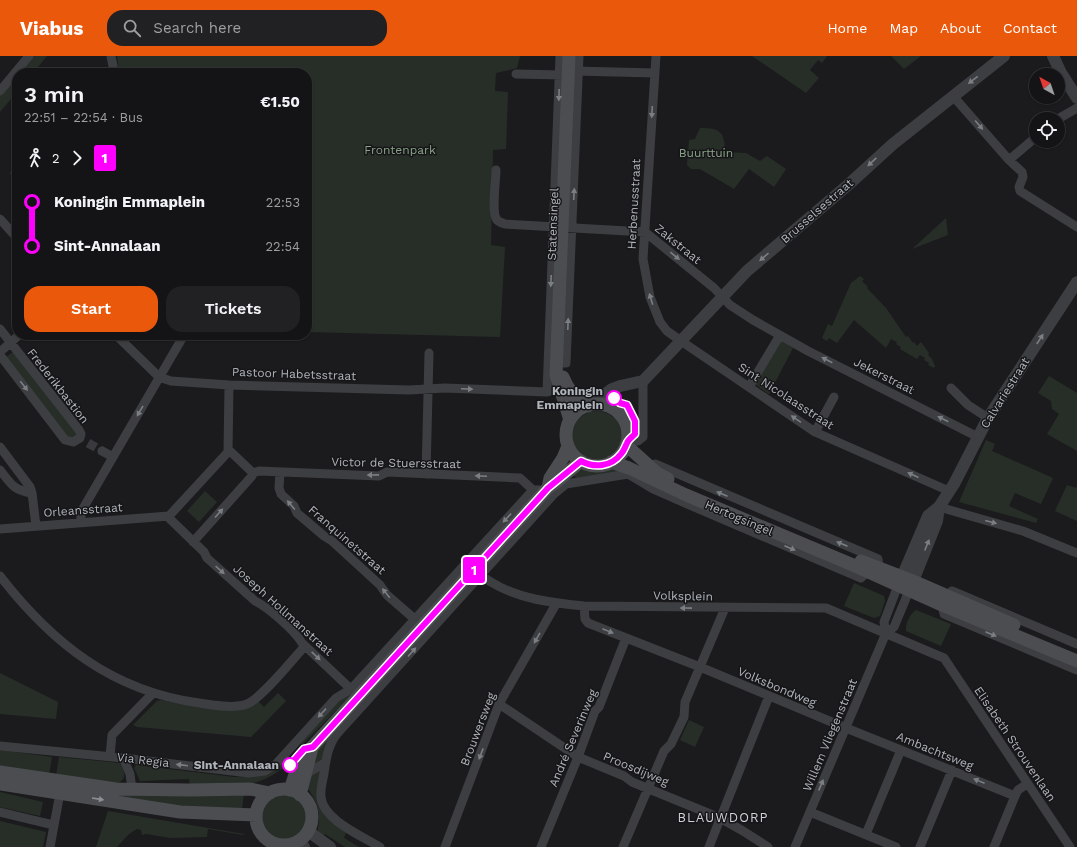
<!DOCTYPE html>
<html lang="en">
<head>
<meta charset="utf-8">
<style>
	body { margin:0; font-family:"Work Sans",sans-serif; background:#212123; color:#f1f3f6; height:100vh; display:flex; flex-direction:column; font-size:15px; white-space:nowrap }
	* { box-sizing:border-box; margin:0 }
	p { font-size:13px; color:#9d9ea1 }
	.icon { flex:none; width:22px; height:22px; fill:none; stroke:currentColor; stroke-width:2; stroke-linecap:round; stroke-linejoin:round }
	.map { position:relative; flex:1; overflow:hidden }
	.sheet { position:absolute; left:12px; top:12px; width:300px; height:272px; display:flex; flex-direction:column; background:#141416; border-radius:16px; box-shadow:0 1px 3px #0004,0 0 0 1px #333335 }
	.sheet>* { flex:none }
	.badge { padding:0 8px; border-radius:3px; font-size:14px; line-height:26px }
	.needle { width:26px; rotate:320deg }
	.buttons { position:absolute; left:1029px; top:12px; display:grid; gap:8px }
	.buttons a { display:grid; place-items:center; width:36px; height:36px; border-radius:50%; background:#141416; box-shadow:0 1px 3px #0004,0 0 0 1px #333335; font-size:20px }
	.map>.badge { position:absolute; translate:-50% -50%; box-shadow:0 0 0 2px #fff }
	.legs { display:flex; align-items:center; gap:6px; height:44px; padding:0 12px; font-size:13px }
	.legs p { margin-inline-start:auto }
	.headline { display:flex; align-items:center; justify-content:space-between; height:68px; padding:0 12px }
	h1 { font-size:22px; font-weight:600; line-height:30px }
	.cta { display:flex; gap:8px; margin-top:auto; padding:8px 12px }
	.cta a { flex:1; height:46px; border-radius:16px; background:#ea580c; color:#fff; font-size:16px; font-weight:600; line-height:46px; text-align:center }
	.cta a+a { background:#212123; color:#f1f3f6 }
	ul { padding:0 12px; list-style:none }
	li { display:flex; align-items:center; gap:14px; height:44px; font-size:15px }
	li i { display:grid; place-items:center; width:6px; height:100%; margin:0 5px; background:currentColor }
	li i::after { content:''; width:10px; height:10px; margin:-5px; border:3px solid; border-radius:50%; background:#141416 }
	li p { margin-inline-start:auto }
	li:first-child i { background:linear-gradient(#0000 50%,currentColor 0) }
	li:last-child i { background:linear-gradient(currentColor 50%,#0000 0) }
	header { display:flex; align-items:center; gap:24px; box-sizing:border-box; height:56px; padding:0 20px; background:#ea580c; color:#fff }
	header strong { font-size:19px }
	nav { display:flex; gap:22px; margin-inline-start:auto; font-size:14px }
	.search { width:280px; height:36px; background:#212123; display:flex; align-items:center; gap:10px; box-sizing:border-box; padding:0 14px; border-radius:16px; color:#9d9ea1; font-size:15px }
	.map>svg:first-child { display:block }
</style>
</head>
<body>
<header>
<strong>Viabus</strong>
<div class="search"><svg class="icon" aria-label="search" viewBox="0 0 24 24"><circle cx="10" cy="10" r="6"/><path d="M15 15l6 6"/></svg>Search here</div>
<nav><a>Home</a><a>Map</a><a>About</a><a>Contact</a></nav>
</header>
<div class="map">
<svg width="1077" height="791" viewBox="0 0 1077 791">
	<rect width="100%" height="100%" fill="#1b1b1d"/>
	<path fill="#272e28" d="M33,0H47L33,17H19Z
		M117,0H520L517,12L496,17L495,35L508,36L506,93L493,94L491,189L505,191L500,281L307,276V17H116L118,8Z
		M752,0H827L822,7L818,4L810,14L819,22L806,37Z
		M891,0H921L904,13Z
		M17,19V36L0,56V39Z
		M700,72C719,72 725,75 725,96L746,97L760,105L767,100L786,113L774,131L749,113L734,133L700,113H691L687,109L689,84L695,83Z
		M946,162L948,179L912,193Z
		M860,220L864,223L862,225L868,231L867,232L886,252L906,281L908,280L913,287L914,286L917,290L921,286L929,297L928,299L932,303L935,310L934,312L928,309L929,307L924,304L925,302L920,299L917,303L900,293L901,291L896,288L897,286L891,283L886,292L854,264L837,287L829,282L827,285L822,282L828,268L832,270L851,227Z
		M780,284L793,292L769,338L753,327Z
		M13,296L79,377L77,383L66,381L6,301Z
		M1049,320L1077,337V395L1047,378L1059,358L1052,353L1051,345L1038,337Z
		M572 380a25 25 0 1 1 50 0a25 25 0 1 1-50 0Z
		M986,384L995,388L992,395L1053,422L1041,448L1015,437L1009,450L1038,463L1036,467L959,446Z
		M582,413L595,415L611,413L623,415L577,422L571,418Z
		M1067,429L1076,432L1077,429V465L1055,455Z
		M205,435L217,446L199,466L187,455Z
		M854,527L884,540L885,545L880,560L874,562L844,550Z
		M916,554L951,568L941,590L906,575C905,568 910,558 916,554Z
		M0,617L58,646L56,663L0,658Z
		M278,637L286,645L251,681L137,671L133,669L157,645L161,644L201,652L258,645L264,651Z
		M349,637L351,639L302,689L300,687L282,706L285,710C275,719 264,724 251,728L190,729L189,723L140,725L134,712L136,709L234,721L257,720L337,644Z
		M361,644L334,680L319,740L347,774L344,782L359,791H345L325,778L321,783L317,777C321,760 319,747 308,733L317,694Z
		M689,664L704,671L695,691L680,684Z
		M0,694L52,701L49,719L0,710Z
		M59,701L120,707C125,717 127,722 117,728L56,720Z
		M0,736L43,746L40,760L0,751Z
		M244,736L242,755L188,754L118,740L128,738Z
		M261 761a23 23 0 1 1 46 0a23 23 0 1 1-46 0Z
		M108,755L244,778L243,779L208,773L207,781L171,782L146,778L142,779L141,774L137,773L129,778L117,791H96Z
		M0,765L46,776L43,791H0Z"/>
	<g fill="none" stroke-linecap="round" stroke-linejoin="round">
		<path stroke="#393a3d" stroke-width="9" stroke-dasharray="9 4.5" stroke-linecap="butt" d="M88,387L102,395"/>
		<path stroke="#3c3e41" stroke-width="9" d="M111,0L113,10L112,17
			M656,0L643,203L650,241L660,266L667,275L681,285L815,376L949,435
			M574,15L655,17
			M516,18L564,19
			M0,35L29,0
			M953,40L1009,104L1022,116L1023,121L1019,131L1020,135L1077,171
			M1058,63L1077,52
			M1009,104L1036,81
			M496,114C496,124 491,157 497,164C499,166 502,167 505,168L645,176L714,232L730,249L753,264L808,295L978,381
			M15,117H17
			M0,163L17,182
			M0,273L79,374L81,378L80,382
			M116,279L156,318L162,322L171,325L229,329L409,334L445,332L547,336L560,332
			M0,296L19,279
			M0,299L65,384L73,386L80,382
			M557,307H566L579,0
			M749,331L780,279
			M951,332L968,349L988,362
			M547,336L560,0
			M815,376L834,341
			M627,386L638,385L643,381V325
			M0,391L30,431L32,437L36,470
			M102,395L113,401
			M228,396L229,329
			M228,396H231L253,417
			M649,410L655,408L878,503L879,512
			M0,414C11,428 13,434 32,437
			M280,416L279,432L281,438L294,450L297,457L324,480L332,485L380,529L387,539L418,566
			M253,417L259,415L379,420L387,416L520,422L533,434
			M426,418L429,297
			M939,451L1023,475L1077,497
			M169,460L170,463L204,496L207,502L255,545C268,551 295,575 302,587L355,637
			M169,460L228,396
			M81,466V456L184,279
			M0,473L169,460
			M193,486L252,420L253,417
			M466,506C474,513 482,521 491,526C518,543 553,547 584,550L826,552L939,600L944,602L1070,791
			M0,520C52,587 112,635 199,647C214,649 233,653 247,648C262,642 293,603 305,590
			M946,540L952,535L1077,588
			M942,549L944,558L1077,614
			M584,550L585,563L588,567L700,611L846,672L1015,740
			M886,577L884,566L900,524
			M499,648L578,701L624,720L632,726L720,762L743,775L768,791
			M0,690L123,702L249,717L265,715L276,708L336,642L351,633L533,434H546
			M110,700L112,679L153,637
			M123,702L130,718L132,733
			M307,717L325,707
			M0,756L54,769
			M810,756L896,791
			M866,778L901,694
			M50,791L60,737L62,732
			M380,791C362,780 323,764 321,741C320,733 323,724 324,717C326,703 328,690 336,679L554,438L566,428L628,418L653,433L687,448L861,522L867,516
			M445,791L499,648L556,548
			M541,791L578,701L595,655L599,651L626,582
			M623,791L664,695L671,688L684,661L685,646L725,552
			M709,791L769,640
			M795,791L886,577L894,571L911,530
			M920,791L952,714
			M994,791L1015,740L1018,734L1027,728"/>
		<path stroke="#3c3e41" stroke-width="12" d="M1053,0L1061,17L1077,42
			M592,349L612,333L620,330L643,325L747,215L848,129L893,88L1004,0
			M902,521L928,460L939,451L954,428L988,362L1077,226
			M913,525L937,465L939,451
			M308,775L330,791
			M297,786L304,791"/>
		<path stroke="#4b4d51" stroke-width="13" d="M569,0L556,319L570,364
			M563,321C568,335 576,343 588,350
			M566 379a31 31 0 1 1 62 0a31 31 0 1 1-62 0Z
			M626,389L657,417L668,423
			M611,406L629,412L686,439L853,509L942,549L1077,605
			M548,432L550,422L563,402L568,390
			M861,505L913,525L1014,569
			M0,716L116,733L189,734L250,733L270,737
			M0,728L180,756L256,759
			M256 761a28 28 0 1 1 56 0a28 28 0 1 1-56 0Z
			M290,734L297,712L304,700L548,432L555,427L581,405
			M300,739L312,692"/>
	</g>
	<defs><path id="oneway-solid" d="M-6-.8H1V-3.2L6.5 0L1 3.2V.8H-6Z"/></defs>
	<g fill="#7b7f84">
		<use href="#oneway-solid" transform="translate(973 24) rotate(142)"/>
		<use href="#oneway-solid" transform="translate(559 39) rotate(92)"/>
		<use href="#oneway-solid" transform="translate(652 56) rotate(93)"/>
		<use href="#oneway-solid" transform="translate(979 69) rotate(49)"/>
		<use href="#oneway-solid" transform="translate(872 106) rotate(137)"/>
		<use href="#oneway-solid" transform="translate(574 138) rotate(-87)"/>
		<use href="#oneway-solid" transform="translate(675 200) rotate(39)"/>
		<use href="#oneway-solid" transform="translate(764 201) rotate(139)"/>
		<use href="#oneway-solid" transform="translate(551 225) rotate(92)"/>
		<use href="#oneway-solid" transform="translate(651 243) rotate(-107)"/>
		<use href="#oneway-solid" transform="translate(568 268) rotate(-88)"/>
		<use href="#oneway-solid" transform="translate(1040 283) rotate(-57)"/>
		<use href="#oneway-solid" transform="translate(827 304) rotate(-153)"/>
		<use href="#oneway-solid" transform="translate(24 330) rotate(52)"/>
		<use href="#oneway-solid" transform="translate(467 333) rotate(2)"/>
		<use href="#oneway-solid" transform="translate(140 355) rotate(120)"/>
		<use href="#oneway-solid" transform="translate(796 363) rotate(-146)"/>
		<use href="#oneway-solid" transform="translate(943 363) rotate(-153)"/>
		<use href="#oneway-solid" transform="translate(373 419) rotate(179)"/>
		<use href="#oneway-solid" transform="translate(913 419) rotate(-156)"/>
		<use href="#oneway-solid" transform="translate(481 420) rotate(-178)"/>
		<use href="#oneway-solid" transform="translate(722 438) rotate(-157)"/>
		<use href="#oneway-solid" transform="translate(291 449) rotate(-130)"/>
		<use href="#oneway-solid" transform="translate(219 457) rotate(-48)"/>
		<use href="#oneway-solid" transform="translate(507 462) rotate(133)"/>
		<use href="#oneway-solid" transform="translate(991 466) rotate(15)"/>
		<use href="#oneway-solid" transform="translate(842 488) rotate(-157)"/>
		<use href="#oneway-solid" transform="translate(927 489) rotate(-68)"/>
		<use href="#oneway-solid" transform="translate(790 492) rotate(23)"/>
		<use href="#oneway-solid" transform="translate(220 514) rotate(42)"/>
		<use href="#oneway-solid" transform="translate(386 537) rotate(-129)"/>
		<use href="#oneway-solid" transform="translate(686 552) rotate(-179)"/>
		<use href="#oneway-solid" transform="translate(608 575) rotate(22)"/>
		<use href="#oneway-solid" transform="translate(991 578) rotate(23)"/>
		<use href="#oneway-solid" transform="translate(537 582) rotate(120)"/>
		<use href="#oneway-solid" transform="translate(412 596) rotate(-48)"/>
		<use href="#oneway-solid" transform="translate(316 600) rotate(43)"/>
		<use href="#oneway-solid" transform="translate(322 657) rotate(133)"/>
		<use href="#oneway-solid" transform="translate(481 698) rotate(111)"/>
		<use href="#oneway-solid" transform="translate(182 709) rotate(-173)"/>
		<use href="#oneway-solid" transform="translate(979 725) rotate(-158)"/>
		<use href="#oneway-solid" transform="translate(821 729) rotate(-67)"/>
	</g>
	<use fill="#8c9096" href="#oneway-solid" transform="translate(98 743) rotate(9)"/>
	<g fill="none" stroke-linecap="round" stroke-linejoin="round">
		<g stroke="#fff" stroke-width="9">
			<path id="line-1" d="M290,709L304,693L313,691L548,432L581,405C594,412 611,411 621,398C624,395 625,391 627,387C628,384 632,381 635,378V365L627,349L620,347L614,342"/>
		</g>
		<use href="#line-1" stroke="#f0f" stroke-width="6"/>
	</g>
	<g fill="#fff" stroke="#f0f" stroke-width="2">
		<circle cx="614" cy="342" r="7"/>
		<circle cx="290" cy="709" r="7"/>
	</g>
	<g text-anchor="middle" stroke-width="3" stroke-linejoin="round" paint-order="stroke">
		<g font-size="12" fill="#8aa389" stroke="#161618">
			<text x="400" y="98">Frontenpark</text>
			<text x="706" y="101">Buurttuin</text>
		</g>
		<g font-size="12" fill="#afb4bb" stroke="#161618">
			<text transform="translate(634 148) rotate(-87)" y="4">Herbenusstraat</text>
			<text transform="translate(817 155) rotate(-41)" y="4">Brusselsestraat</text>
			<text transform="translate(553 168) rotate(-88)" y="4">Statensingel</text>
			<text transform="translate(678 188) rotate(39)" y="4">Zakstraat</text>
			<text transform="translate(294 318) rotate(2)" y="4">Pastoor Habetsstraat</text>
			<text transform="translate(884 320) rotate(27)" y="4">Jekerstraat</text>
			<text transform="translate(58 330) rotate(52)" y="4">Frederikbastion</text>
			<text transform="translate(1005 337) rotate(-58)" y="4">Calvariestraat</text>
			<text transform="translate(786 340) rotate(33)" y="4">Sint Nicolaasstraat</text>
			<text transform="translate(396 407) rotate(1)" y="4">Victor de Stuersstraat</text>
			<text transform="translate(83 454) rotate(-4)" y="4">Orleansstraat</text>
			<text transform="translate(739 462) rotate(23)" y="4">Hertogsingel</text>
			<text transform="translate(347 484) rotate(41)" y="4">Franquinetstraat</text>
			<text transform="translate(683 540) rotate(1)" y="4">Volksplein</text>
			<text transform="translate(283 554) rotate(42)" y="4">Joseph Hollmanstraat</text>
			<text transform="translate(777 631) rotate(23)" y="4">Volksbondweg</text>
			<text transform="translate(478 673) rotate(-69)" y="4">Brouwersweg</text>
			<text transform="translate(830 679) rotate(-67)" y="4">Willem Vliegenstraat</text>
			<text transform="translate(573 682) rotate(-67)" y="4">André Severinweg</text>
			<text transform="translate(1015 688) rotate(56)" y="4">Elisabeth Strouvenlaan</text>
			<text transform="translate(935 695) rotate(22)" y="4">Ambachtsweg</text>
			<text transform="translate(143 704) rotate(7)" y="4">Via Regia</text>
			<text transform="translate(636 713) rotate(23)" y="4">Proosdijweg</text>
		</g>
		<g font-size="12" font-weight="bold" fill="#afb4bb" stroke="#161618" text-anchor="end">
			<text x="603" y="339">Koningin<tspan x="603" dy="14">Emmaplein</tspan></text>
			<text x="279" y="713">Sint-Annalaan</text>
		</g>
		<g font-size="13" letter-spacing="1" fill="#d0d2d7" stroke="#161618">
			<text x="723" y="766">BLAUWDORP</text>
		</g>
	</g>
</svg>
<div class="buttons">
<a><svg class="needle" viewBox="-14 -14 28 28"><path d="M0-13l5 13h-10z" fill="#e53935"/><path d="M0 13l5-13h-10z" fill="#9d9ea1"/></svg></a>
<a><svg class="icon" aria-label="locate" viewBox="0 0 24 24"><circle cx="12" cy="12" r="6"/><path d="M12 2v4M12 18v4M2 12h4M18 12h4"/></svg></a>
</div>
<b class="badge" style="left:474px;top:514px;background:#f0f;color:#fff">1</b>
<section class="sheet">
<div class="headline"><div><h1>3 min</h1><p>22:51 – 22:54 · Bus</p></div><b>€1.50</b></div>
<div class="legs"><svg class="icon" aria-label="walk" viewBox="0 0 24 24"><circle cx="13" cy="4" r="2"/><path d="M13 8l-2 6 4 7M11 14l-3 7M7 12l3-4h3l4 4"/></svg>2<svg class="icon" aria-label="forward" viewBox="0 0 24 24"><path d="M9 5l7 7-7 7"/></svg><b class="badge" style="background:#f0f;color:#fff">1</b></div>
<ul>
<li><i style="color:#f0f"></i><b>Koningin Emmaplein</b><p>22:53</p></li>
<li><i style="color:#f0f"></i><b>Sint-Annalaan</b><p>22:54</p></li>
</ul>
<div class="cta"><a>Start</a><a>Tickets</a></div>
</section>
</div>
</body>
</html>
